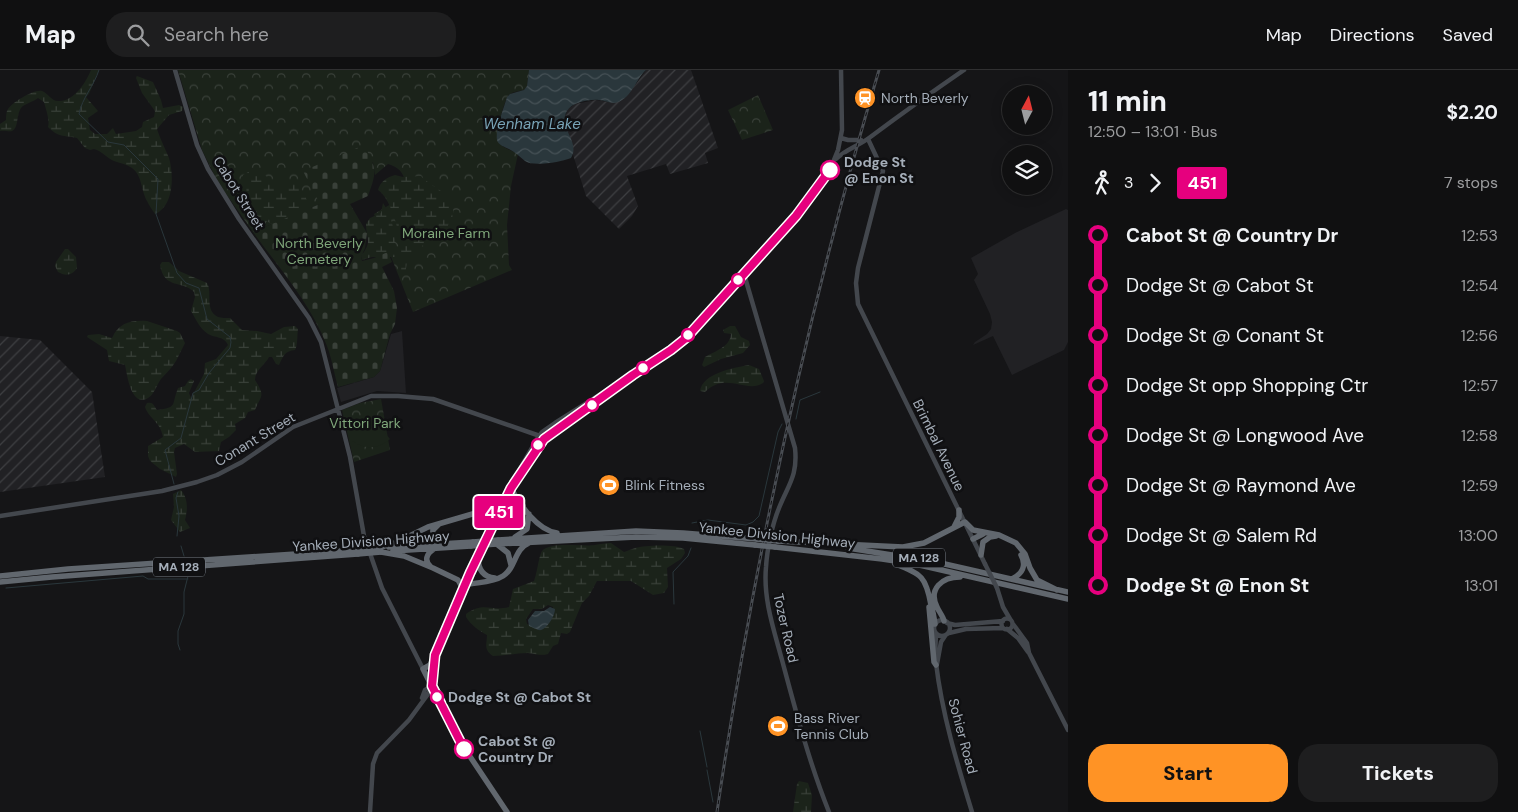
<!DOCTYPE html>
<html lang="en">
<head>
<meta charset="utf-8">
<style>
	body { margin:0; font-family:"DM Sans",sans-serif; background:#1e1e1f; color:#f1f3f6; height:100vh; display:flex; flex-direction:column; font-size:19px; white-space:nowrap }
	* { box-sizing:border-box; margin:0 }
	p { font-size:16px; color:#9c9d9f }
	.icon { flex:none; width:28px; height:28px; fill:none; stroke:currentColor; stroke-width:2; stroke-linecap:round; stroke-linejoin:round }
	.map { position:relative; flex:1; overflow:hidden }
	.side { display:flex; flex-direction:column; background:#101011; width:450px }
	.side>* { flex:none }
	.badge { padding:0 10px; border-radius:4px; font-size:18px; line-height:32px }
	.needle { width:32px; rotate:7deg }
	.fabs { position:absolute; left:1002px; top:15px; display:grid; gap:10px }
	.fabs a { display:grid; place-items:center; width:50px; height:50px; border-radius:50%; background:#101011; box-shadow:0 2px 12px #0003,0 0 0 1px #303031; font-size:25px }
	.map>.badge { position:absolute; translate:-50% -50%; box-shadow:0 0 0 2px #fff }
	.legs { display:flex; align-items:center; gap:8px; height:55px; padding:0 20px; font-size:16px }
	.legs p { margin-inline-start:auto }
	.headline { display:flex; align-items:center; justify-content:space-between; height:85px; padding:0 20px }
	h1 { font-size:28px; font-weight:800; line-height:38px }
	.primary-button { display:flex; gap:10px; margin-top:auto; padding:10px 20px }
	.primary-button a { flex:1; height:58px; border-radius:20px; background:#ff9325; color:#111; font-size:20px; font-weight:800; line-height:58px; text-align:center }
	.primary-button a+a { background:#1e1e1f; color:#f1f3f6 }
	ul { padding:0 20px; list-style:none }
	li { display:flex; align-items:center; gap:18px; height:50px; font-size:19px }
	li i { display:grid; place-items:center; width:8px; height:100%; margin:0 6px; background:currentColor }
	li i::after { content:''; width:12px; height:12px; margin:-6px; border:4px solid; border-radius:50%; background:#101011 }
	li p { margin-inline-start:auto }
	li:first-child i { background:linear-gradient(#0000 50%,currentColor 0) }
	li:last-child i { background:linear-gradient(currentColor 50%,#0000 0) }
	header { display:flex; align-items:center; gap:30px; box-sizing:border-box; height:70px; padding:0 25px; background:#101011; border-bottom:1px solid #303031 }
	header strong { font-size:24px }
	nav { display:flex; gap:28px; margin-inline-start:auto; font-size:18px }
	.search { width:350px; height:45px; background:#1e1e1f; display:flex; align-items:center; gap:12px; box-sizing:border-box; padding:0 18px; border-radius:20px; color:#9c9d9f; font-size:19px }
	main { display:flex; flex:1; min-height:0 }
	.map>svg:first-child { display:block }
</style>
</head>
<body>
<header>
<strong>Map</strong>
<div class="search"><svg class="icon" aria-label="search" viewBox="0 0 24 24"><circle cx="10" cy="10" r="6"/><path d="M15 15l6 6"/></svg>Search here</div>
<nav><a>Map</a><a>Directions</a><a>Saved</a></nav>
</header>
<main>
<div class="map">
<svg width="1068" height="742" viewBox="0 0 1068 742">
	<defs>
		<pattern id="industrial-furrows" width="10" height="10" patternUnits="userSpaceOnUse" patternTransform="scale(1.25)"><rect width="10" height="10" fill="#212124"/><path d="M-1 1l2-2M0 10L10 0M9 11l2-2" fill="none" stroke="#3e3f42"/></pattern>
		<pattern id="forest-crowns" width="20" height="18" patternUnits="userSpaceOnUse" patternTransform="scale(1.25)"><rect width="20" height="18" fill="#1b231a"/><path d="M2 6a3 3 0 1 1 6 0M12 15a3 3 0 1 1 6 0" fill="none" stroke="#394039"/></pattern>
		<pattern id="wetland-marsh" width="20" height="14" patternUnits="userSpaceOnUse" patternTransform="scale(1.25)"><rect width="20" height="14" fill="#1b231a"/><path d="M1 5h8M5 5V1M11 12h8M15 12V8" fill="none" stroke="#394039"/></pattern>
		<pattern id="cemetery-stones" width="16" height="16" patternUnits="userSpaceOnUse" patternTransform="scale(1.25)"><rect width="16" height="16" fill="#1b231a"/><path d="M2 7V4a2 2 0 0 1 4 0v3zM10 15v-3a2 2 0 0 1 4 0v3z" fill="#394039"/></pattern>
		<pattern id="water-waves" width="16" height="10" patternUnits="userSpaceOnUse" patternTransform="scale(1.25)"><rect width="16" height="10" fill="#2a373c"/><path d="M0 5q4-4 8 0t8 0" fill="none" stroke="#465156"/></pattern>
	</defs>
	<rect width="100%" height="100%" fill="#151517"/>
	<path fill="#212124" d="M1066,139L1068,140V272L1064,280L1012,305L993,266L973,275L975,272L987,264L991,259L992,252L990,244L974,210L978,204L971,188L1015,163Z
		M402,261L406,323L377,321L341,332L337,318L374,307L380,301L391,264Z"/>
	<path fill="url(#industrial-furrows)" d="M646,0H691L718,78L705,83L708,93L670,104L666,94L627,106L638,136L632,146L619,159L586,126L570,75L564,48L568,39L575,34L596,30L614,33L636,14Z
		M0,266L40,270L92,322L105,407L0,422Z"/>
	<path fill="url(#forest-crowns)" d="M178,0H529L527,16L524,20C519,21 512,22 509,25C504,29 495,66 498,71C500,77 513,81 518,84L511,116L507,155L509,195L512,200L413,242L374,144L391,134L405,113C404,102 398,97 388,94L375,105L373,92L320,134L253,162L219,114L202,80Z
		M758,25L773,60L742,70L728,40Z
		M381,329L390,380L354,392L342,340L360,333Z"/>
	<path fill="url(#wetland-marsh)" fill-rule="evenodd" d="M91,0H99L89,24L86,27L98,41L88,48L90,60L95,64H107L113,58L116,64L136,61L142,57L143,52L154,47L155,41L142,23L136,8L137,6L153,12L161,30L163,38L179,35L183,37L182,41L169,45L157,59C160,69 165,78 169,88C174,105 174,136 155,144C152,140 149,135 147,131C141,120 142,105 132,98C126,94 120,93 114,91C107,88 102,81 94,79L90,80L85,78L77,68C63,65 59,68 48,57C50,50 46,40 44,32L38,28C33,32 24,34 21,38C16,45 19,58 12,61C9,62 4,60 0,61V54L6,50C6,47 6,42 8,39C13,32 34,19 42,21C48,23 51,31 58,31C74,32 86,12 91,0Z
		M252,100L262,102L275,115H282L292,110L296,111L312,139L276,158L267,151L247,148C238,137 249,129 246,117C245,112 243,111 243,105Z
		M395,105L403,107L421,106C431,118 456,123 453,144C452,149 451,151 448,155V162L446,165L432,166L423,175L416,187L407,192L405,205L401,204L398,198C399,193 402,188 401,183C401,167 392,129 378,120C380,112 387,107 395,105Z
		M383,133C393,147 397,171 395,187H372L362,190L361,186C373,170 366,170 366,154L370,148L381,143Z
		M65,179H68L76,187L77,198C72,206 65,206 58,202L55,196L56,192Z
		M162,192H169L179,201L207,213C213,223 204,240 218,247C221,248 226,248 230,248L242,260L257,261L271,264L284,257L295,256L298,259C297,265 298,275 295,280C284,281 283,287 279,295L276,294L272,287H269C265,295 255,300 255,310C265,326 262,324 255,340L248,342L245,348L235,354L236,360L229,367L221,372L219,381L195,382L184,374L175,378L174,382L177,404L176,407L160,399L150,391L148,386V376L163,367C160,351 149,349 145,337L147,333C154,332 153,335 157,340C178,337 171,336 178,318L185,316L188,311L191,309L194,311L189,323L191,328L204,304L205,293L216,289L228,275C224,266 215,268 208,264C199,258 196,249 191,241L195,227L194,222C183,210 164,220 160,195Z
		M147,251L177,261L180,263L185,273C182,279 179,285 176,291C172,298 166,303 161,309C157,314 154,325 148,328C131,338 127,304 125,295L109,291L107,280L87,267L88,265L99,264L112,268C119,253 130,250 147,251Z
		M730,256H735L741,267L749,271L750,275L743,283L721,289L704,297L702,295L705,287C715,281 730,277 731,264L724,263L723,260Z
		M749,295L759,299L764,311L763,313C746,324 726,301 705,322L700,321C703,303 733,298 749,295Z
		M181,420C188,428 188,440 185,450L190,458L180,462L171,450L174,437L173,424Z
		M611,473L624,482C628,481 631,479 635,478C646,475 675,474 684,479L685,483L681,489L667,498L668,517L664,523L653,525L631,511H597L589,526L582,533L570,562L567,564L561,563L558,574L553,576L548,584C541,586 536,584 528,583C517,583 504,586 493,586C483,579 487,574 487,565C478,560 472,556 466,547V544C485,531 490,542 509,537L513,519L534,511C537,504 539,485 542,481C550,471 583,477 595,475C600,474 606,473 611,473ZM548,535L553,537V541L537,558L527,554L526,549L533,539H542Z
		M799,711L808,713L812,725L811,742H793L797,714Z"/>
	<path fill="url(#cemetery-stones)" d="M364,75C377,99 377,101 368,126L350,134L367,163L365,178L361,187L362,191L374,188L388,182L392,192L382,197L394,221L397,238L395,254L390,264L380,301L374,307L338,317C334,303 332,289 327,276C311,234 279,198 253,162L320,134L303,101Z"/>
	<path fill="#1b231a" d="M367,348H373L390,369C377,380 364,380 350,369L349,365Z"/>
	<path fill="url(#water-waves)" d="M529,0H646C636,9 632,27 618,32C612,35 605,30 599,30C590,29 572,32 567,41C557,58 581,71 571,88C561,92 533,97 525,91C519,86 515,82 509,79C505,77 498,75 497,70C495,59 504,38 507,27L510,24L524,20L527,16Z
		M550,537L555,539C555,545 548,558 541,560C539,561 532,557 529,556L528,550L535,541H544Z"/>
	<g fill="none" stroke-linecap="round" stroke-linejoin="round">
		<path stroke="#2a373c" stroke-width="1" d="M99,0C94,16 82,28 79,44L108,72L124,75L158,109L156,144L177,203L186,213L199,218L207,249L230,267L231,272L230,278L209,303L199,320L193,323L181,368L165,380L174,414
			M796,349L800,330L820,322
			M692,453L708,450L746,455L753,452L759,446L778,362L782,354
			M177,466L179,446L176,428L178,422
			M181,476L184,486
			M6,518L143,506L148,509H188
			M674,534L673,502L688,486L691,478
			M180,580L178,574V561L184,544V522L188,506
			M700,661L707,697
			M707,700L713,732"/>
		<path stroke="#43474d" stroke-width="4.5" d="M175,0L197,75L208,99L239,149L309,248L321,272L350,387L364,466L382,518L423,599
			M841,68L848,70H861
			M868,69L883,101L858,198L856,213L858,234L985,494
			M836,89C845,80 858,76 869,68C900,45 932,22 964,0
			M744,204L795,378C798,406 788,415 779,438C772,455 767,480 766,497C763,529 774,560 782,590C796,642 809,692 829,742
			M518,402L537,369L542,362L555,353L612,317
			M511,418L544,369L633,305L680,274L796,146L829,102L838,80L842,60L841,0
			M504,431L512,416
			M0,446L162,421L197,412L217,405L242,392L293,357L371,326H398L433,329L540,366L544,369
			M997,518L1003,537L1010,549
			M1001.5 554a5.5 5.5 0 1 1 11 0a5.5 5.5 0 1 1-11 0Z
			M934 558a8 8 0 1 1 16 0a8 8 0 1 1-16 0Z
			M947,553L955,555L1003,551
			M1013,554L1027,573L1029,583L1068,660
			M1007,559L1018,568L1028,582
			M949,563L966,559L1003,558
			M935,585L936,564
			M936,593C942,644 957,693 972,742
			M937,594L941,572L945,566
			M422,628L425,620L432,616
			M370,742L373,694L377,683L409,650L431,620L432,616"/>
		<path stroke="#61676e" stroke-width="5.5" d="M511,418C520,435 537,460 557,463
			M475,444C484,446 488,452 489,462
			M439,454L433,460C432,468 436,471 444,472
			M954,457L959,447V440
			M515,467L527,459L529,444
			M973,469L983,464
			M498,470L636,461L683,463L757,469
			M778,471L903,477L924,473L965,452L973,460L999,465L1016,473L1025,484L1030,498L1037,510L1057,520
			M496,474L636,467L683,468L755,475
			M498,475L508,483L511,495
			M389,477L473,472
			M775,477L882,489L915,494L1068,529
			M379,478L397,472L428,457L496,437L505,430
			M848,478L936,492L1068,522
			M393,481L471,476
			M381,482L404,486L433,498L458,510L463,519
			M981,485L983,472L990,467L996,466
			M478,487C478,499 483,507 495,508
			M895,494C922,504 926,507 931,535C933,541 934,547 935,554
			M431,497C424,491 426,484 434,479
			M0,506L68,499L356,480
			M1012,509C1022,504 1027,496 1021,485
			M0,512L52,507L358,484
			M465,515C477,512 492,513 503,506C516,498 514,479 529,473
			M929,537L934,592L936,595
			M944,551C943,546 939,542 937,537C928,519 942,507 960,507
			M432,614L434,591
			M507,742L459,670L423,599L430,595L435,585L463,519L497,445C504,436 512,433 523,436"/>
		<g stroke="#484c52" stroke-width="3">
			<path id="rail" d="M717,742C754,491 807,243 879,0"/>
		</g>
		<use href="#rail" stroke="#101012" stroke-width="1" stroke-dasharray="4" stroke-linecap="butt"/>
		<path stroke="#43474d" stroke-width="4.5" d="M985,494L997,518"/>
		<path stroke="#61676e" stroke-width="5.5" d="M757,469L778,471
			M473,472L498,470
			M755,475L775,477
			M471,476L496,474
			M356,480L379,478
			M358,484L381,482"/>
	</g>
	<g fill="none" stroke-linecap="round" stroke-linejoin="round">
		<g stroke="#fff" stroke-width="11">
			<path id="line-1" d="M464,679L432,616L435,585L470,503L511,418L544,369L633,305L671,280L686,268L796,146L830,100"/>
		</g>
		<use href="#line-1" stroke="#e6007e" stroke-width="8"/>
	</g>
	<defs>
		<g id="station-disc" transform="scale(1.125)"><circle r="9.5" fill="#ff9325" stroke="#101012"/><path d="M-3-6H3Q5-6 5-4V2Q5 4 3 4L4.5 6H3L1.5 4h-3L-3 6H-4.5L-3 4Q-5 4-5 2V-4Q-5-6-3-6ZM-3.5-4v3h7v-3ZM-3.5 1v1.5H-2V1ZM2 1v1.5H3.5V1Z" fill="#fff"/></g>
		<g id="stadium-disc" transform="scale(1.125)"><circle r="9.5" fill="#ff9325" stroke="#101012"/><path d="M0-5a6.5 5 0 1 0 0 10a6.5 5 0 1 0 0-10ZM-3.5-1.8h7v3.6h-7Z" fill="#fff"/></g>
	</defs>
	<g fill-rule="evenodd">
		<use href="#station-disc" x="865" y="28"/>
		<use href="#stadium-disc" x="609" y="415"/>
		<use href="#stadium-disc" x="778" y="656"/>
	</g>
	<g fill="#fff" stroke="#e6007e" stroke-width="2.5">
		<circle cx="830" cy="100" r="9"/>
		<circle cx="738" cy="210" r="6"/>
		<circle cx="688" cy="265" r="6"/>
		<circle cx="643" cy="298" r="6"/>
		<circle cx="592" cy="335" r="6"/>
		<circle cx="538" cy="375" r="6"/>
		<circle cx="437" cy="627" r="6"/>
		<circle cx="464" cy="679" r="9"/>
	</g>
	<g text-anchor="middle" stroke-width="5" stroke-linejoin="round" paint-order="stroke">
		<g fill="#101012" stroke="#787f87" stroke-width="1">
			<rect x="893" y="478.5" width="52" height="19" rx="4"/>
			<rect x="153" y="487.5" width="52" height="19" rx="4"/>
		</g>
		<g font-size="12" font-weight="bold" fill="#a5aeb9">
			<text x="919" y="492">MA 128</text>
			<text x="179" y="501">MA 128</text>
		</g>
		<g font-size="14" fill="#a5aeb9" stroke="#101012" text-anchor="start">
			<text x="881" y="33">North Beverly</text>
			<text x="625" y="420">Blink Fitness</text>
			<text x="794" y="653">Bass River<tspan x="794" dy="16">Tennis Club</tspan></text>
		</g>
		<g font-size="14" font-weight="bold" fill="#a5aeb9" stroke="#101012" text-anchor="start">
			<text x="844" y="97">Dodge St<tspan x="844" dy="16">@ Enon St</tspan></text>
			<text x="448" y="632">Dodge St @ Cabot St</text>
			<text x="478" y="676">Cabot St @<tspan x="478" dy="16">Country Dr</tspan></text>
		</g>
		<g font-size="14" fill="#a5aeb9" stroke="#101012">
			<text transform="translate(239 123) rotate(58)" y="5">Cabot Street</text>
			<text transform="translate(255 369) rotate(-31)" y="5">Conant Street</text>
			<text transform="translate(939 375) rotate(64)" y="5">Brimbal Avenue</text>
			<text transform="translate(777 465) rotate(6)" y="5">Yankee Division Highway</text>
			<text transform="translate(371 471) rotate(-4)" y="5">Yankee Division Highway</text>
			<text transform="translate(786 558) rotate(77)" y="5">Tozer Road</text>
			<text transform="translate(963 666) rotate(75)" y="5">Sohier Road</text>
		</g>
		<g font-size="14" fill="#7fa67a" stroke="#101012">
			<text x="446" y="168">Moraine Farm</text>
			<text x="319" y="178">North Beverly<tspan x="319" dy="16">Cemetery</tspan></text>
			<text x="365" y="358">Vittori Park</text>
		</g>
		<g font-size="15" font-style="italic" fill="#79a4b7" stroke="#101012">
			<text x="532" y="59">Wenham Lake</text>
		</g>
	</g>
</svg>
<div class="fabs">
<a><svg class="needle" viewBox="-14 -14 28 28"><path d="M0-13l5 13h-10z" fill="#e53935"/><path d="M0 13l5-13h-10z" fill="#9c9d9f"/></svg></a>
<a><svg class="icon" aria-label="layers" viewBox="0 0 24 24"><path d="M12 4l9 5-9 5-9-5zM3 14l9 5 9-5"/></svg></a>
</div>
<b class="badge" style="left:499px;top:442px;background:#e6007e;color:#fff">451</b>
</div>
<section class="side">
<div class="headline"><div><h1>11 min</h1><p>12:50 – 13:01 · Bus</p></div><b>$2.20</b></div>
<div class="legs"><svg class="icon" aria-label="walk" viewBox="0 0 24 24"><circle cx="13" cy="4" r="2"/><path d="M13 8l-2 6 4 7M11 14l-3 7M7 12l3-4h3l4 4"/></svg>3<svg class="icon" aria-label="forward" viewBox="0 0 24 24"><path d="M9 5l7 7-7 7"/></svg><b class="badge" style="background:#e6007e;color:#fff">451</b><p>7 stops</p></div>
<ul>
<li><i style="color:#e6007e"></i><b>Cabot St @ Country Dr</b><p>12:53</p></li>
<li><i style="color:#e6007e"></i><span>Dodge St @ Cabot St</span><p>12:54</p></li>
<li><i style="color:#e6007e"></i><span>Dodge St @ Conant St</span><p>12:56</p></li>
<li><i style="color:#e6007e"></i><span>Dodge St opp Shopping Ctr</span><p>12:57</p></li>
<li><i style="color:#e6007e"></i><span>Dodge St @ Longwood Ave</span><p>12:58</p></li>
<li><i style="color:#e6007e"></i><span>Dodge St @ Raymond Ave</span><p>12:59</p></li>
<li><i style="color:#e6007e"></i><span>Dodge St @ Salem Rd</span><p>13:00</p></li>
<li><i style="color:#e6007e"></i><b>Dodge St @ Enon St</b><p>13:01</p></li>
</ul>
<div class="primary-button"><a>Start</a><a>Tickets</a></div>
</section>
</main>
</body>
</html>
